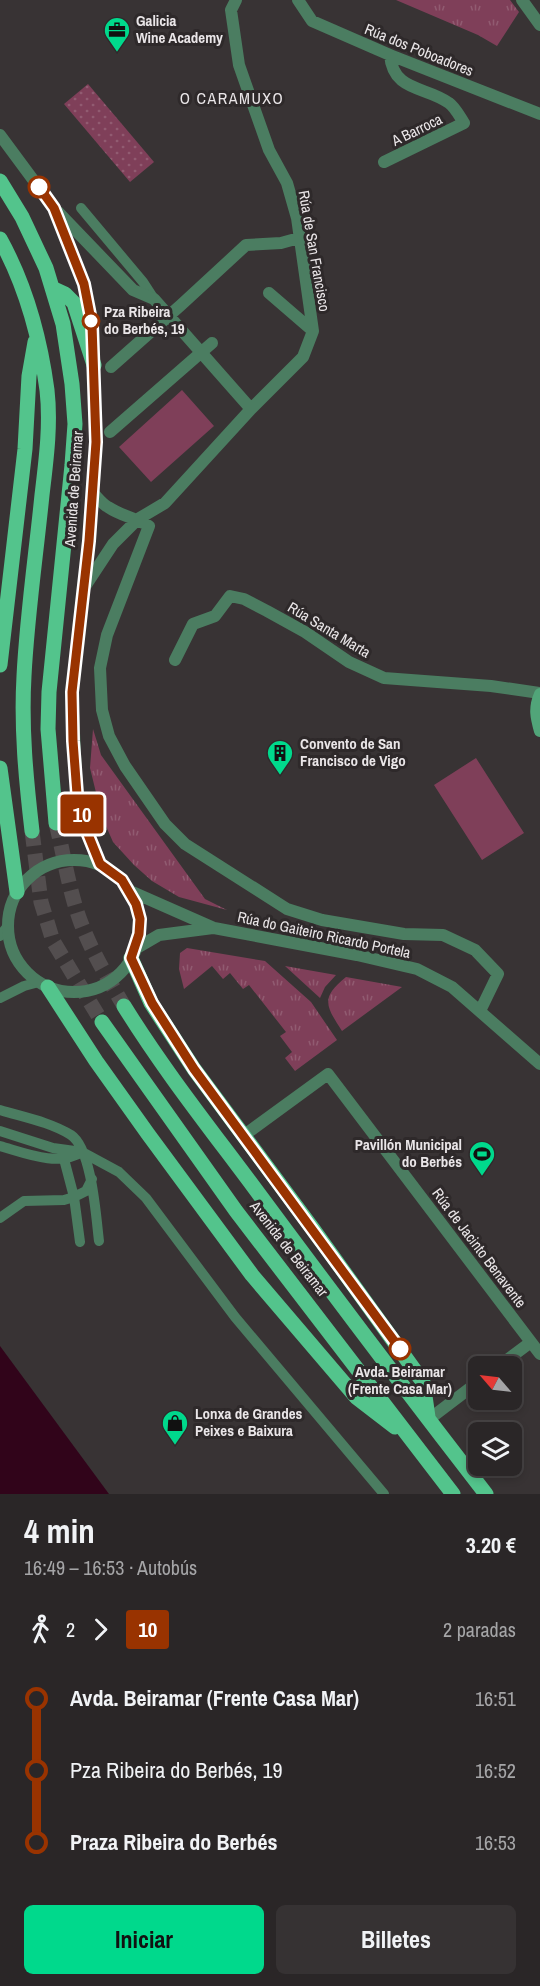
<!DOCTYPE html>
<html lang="es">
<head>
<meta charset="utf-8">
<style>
	body { margin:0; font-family:"Archivo Narrow",sans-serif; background:#363233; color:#f1f3f6; height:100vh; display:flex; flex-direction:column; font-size:22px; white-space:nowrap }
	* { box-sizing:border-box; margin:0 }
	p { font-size:20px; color:#a5a5a7 }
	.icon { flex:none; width:33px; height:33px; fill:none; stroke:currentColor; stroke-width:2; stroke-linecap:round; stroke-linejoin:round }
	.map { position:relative; height:1494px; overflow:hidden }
	.panel { display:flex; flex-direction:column; background:#2a2627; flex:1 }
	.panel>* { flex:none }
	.badge { padding:0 12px; border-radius:4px; font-size:21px; line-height:39px }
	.needle { width:39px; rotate:298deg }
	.buttons { position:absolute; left:468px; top:1356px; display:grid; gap:12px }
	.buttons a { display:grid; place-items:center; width:54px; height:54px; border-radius:9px; background:#2a2627; box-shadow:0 3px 9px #0003,0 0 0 2px #464344; font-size:30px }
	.map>.badge { position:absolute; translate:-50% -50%; box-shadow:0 0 0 3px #fff }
	.legs { display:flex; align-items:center; gap:9px; height:66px; padding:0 24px; font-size:20px }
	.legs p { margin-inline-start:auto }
	.head { display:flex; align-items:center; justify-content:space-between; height:102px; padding:0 24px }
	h1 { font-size:33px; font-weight:700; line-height:45px }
	.action { display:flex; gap:12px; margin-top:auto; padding:12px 24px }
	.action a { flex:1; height:69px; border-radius:9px; background:#00d98c; color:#111; font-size:24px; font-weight:700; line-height:69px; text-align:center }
	.action a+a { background:#363233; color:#f1f3f6 }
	ul { padding:0 24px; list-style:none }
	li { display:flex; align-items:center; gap:21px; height:72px; font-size:22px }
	li i { display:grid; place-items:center; width:9px; height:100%; margin:0 8px; background:currentColor }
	li i::after { content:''; width:15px; height:15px; margin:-8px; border:4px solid; border-radius:50%; background:#2a2627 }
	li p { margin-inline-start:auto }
	li:first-child i { background:linear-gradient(#0000 50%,currentColor 0) }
	li:last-child i { background:linear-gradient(currentColor 50%,#0000 0) }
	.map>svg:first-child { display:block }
</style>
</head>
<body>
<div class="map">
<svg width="540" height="1494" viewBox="0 0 540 1494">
	<defs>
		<pattern id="grass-tufts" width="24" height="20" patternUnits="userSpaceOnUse" patternTransform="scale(1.5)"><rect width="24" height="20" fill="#7f3f59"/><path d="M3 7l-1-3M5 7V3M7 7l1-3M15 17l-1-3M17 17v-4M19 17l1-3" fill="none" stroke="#915b71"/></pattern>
		<pattern id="park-dots" width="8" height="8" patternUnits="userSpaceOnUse" patternTransform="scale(1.5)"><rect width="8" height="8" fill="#7f3f59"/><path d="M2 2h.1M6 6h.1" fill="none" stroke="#915b71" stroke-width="1.8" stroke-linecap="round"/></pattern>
	</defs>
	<rect width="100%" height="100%" fill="#383334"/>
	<path fill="url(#grass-tufts)" d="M396,0H510L519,12L497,46L478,35Z
		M93,729L101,755L205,899L227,910L179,897L152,881L134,865L113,842L102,817L90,768Z
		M187,948L265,961L311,1002L337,1040L295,1071L285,1058L292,1052L280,1036L286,1032L249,985L243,989L230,973L223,979L212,966L184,989L179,969L180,953Z
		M285,966L336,975L325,987L320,998Z
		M346,977L402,987L342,1031C326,1006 320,998 346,977Z"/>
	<path fill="url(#park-dots)" d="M88,84L154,162L130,182L64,104Z"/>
	<path fill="#7f3f59" d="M182,390L214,426L151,482L119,447Z
		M476,758L524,833L482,860L434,785Z"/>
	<path fill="#31041a" d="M0,1346L109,1494H0Z"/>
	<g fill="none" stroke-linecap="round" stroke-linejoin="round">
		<path stroke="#534e4f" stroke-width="15" stroke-dasharray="15 8" stroke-linecap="butt" d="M56,823C64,856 69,891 81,923C92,952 108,979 124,1006
			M32,831L41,902L53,941L102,1022"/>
		<path stroke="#4b7d61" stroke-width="10" d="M81,208L143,282L154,299
			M0,936L7,927
			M0,998L24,986L39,982
			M0,1110C23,1117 50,1122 71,1135C92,1149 96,1217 99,1241
			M0,1131L53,1148L82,1152L119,1172L146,1198L235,1317L384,1494
			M0,1146C25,1153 58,1167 82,1152
			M64,1159L74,1197L80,1242
			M0,1218L24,1201L64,1200L74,1197L86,1191L92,1179"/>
		<path stroke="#4b7d61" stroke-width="12" d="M298,0L312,21L390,55L540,114
			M522,0L540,25
			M0,135L54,208L84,284L92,325L96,442L89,541L72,692L77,794L85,827L100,864
			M384,162L464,123C460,117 455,107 449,103C426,86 393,92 390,55
			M58,212L133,290L154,299L251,409
			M269,293L313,331
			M111,367L181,305L246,245L281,243L299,238
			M110,432L212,343
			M93,493C98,498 102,504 108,507C121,516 136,518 149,526L107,635L100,668L102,710L109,736L125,766L165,824L185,844L287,909L322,920L404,934L443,935L475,950L498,974L480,1011
			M86,585L113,544L138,519L165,503L251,409L303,357L313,331L297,218L287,183L269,150L239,65L231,10L236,0
			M175,660L193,624L215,616L230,596L244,599L267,611L305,632L349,662L384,678L491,686L540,693
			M8 926a66 66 0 1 1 132 0a66 66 0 1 1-132 0Z
			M130,891L214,928L357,955L417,969L452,987L540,1064
			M135,949L159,935L213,928
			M243,1136L328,1074L540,1354
			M499,1366L531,1342
			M428,1420L478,1382"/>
		<path stroke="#51a579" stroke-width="12" d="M540,694C534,708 536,717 540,731"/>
		<path stroke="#53c48c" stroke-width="15" d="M0,181L22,217L46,268L63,324L72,384L75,424L72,465L49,692L48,729L56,823
			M0,239C25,284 40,338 47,390C51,425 46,461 42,495C36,555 27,616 24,676C21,728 26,779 32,831
			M52,288L65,294L74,303L94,365
			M0,665L25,449L29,376L35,342
			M0,768L17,892
			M131,958L151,1003L194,1069L313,1229L423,1382L428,1417
			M48,987L96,1061L148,1134L252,1275L356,1397L395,1427
			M124,1006C163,1069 209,1127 253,1186C330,1290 407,1392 486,1494
			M102,1022L236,1211L453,1494"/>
	</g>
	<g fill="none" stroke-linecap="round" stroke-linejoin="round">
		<g stroke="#fff" stroke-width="14">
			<path id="line-1" d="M39,187L54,208L84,284L92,325L96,442L89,541L72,692L73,741L77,794L85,827L100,864L122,880L136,904L140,919L139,934L131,958L152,1003L194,1069L400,1349"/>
		</g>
		<use href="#line-1" stroke="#930" stroke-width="9"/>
	</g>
	<defs>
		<g id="office-pin" transform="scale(1.35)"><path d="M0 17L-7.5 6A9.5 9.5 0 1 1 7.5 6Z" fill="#00d98c" stroke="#2e292a"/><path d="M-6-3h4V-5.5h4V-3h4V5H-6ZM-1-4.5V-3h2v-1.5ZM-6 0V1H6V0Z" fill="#111"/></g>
		<g id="building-pin" transform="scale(1.35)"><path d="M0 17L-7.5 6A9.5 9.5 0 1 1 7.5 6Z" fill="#00d98c" stroke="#2e292a"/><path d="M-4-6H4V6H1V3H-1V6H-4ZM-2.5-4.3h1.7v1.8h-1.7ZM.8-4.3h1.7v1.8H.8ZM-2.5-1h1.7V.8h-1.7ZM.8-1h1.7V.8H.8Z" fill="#111"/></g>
		<g id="stadium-pin" transform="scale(1.35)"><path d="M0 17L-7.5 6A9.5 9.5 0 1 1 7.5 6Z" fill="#00d98c" stroke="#2e292a"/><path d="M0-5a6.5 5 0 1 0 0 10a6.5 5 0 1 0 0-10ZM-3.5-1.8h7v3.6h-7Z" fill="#111"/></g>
		<g id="shop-pin" transform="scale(1.35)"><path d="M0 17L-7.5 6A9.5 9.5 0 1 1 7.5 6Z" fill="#00d98c" stroke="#2e292a"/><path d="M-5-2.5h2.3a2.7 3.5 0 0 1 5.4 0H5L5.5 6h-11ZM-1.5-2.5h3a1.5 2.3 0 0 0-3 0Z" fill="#111"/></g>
	</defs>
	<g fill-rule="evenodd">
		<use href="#office-pin" x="117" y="30"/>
		<use href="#building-pin" x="280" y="753"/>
		<use href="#stadium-pin" x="482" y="1154"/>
		<use href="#shop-pin" x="175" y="1423"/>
	</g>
	<g fill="#fff" stroke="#930" stroke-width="3">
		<circle cx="39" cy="187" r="10"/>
		<circle cx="91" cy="321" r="8"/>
		<circle cx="400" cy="1349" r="10"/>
	</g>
	<g text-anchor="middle" stroke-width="6" stroke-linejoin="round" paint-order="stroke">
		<g font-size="15" font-weight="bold" fill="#eae6e8" stroke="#2e292a" text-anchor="start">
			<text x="136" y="26">Galicia<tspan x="136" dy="17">Wine Academy</tspan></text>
			<text x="300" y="749">Convento de San<tspan x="300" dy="17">Francisco de Vigo</tspan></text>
			<text x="462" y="1150" text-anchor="end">Pavillón Municipal<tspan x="462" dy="17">do Berbés</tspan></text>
			<text x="195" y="1419">Lonxa de Grandes<tspan x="195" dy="17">Peixes e Baixura</tspan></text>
		</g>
		<g font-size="15" fill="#eae6e8" stroke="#2e292a">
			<text transform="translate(419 50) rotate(22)" y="5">Rúa dos Poboadores</text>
			<text transform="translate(417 130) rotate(-26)" y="5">A Barroca</text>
			<text transform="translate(314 251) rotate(80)" y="5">Rúa de San Francisco</text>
			<text transform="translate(74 489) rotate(-86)" y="5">Avenida de Beiramar</text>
			<text transform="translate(329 630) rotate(31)" y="5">Rúa Santa Marta</text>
			<text transform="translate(324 935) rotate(12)" y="5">Rúa do Gaiteiro Ricardo Portela</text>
			<text transform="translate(479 1248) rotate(53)" y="5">Rúa de Jacinto Benavente</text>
			<text transform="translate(289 1249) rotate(52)" y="5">Avenida de Beiramar</text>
		</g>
		<g font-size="15" font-weight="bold" fill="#eae6e8" stroke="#2e292a" text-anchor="start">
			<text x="104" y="317">Pza Ribeira<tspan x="104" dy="17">do Berbés, 19</tspan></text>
			<text x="400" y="1377" text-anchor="middle">Avda. Beiramar<tspan x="400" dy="17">(Frente Casa Mar)</tspan></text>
		</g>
		<g font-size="16" letter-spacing="1.5" fill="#eae6e8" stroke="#2e292a">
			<text x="232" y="104">O CARAMUXO</text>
		</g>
	</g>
</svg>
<div class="buttons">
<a><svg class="needle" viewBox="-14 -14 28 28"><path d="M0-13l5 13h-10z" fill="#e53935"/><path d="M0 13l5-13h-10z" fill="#a5a5a7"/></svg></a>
<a><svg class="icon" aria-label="layers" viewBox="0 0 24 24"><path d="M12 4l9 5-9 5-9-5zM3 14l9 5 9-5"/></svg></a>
</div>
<b class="badge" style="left:82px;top:814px;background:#930;color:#fff">10</b>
</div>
<section class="panel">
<div class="head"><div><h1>4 min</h1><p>16:49 – 16:53 · Autobús</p></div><b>3.20 €</b></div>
<div class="legs"><svg class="icon" aria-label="walk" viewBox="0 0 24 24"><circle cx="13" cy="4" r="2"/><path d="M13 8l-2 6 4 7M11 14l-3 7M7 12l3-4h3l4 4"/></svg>2<svg class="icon" aria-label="forward" viewBox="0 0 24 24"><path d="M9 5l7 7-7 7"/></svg><b class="badge" style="background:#930;color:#fff">10</b><p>2 paradas</p></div>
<ul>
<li><i style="color:#930"></i><b>Avda. Beiramar (Frente Casa Mar)</b><p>16:51</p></li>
<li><i style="color:#930"></i><span>Pza Ribeira do Berbés, 19</span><p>16:52</p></li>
<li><i style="color:#930"></i><b>Praza Ribeira do Berbés</b><p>16:53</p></li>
</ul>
<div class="action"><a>Iniciar</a><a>Billetes</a></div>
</section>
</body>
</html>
